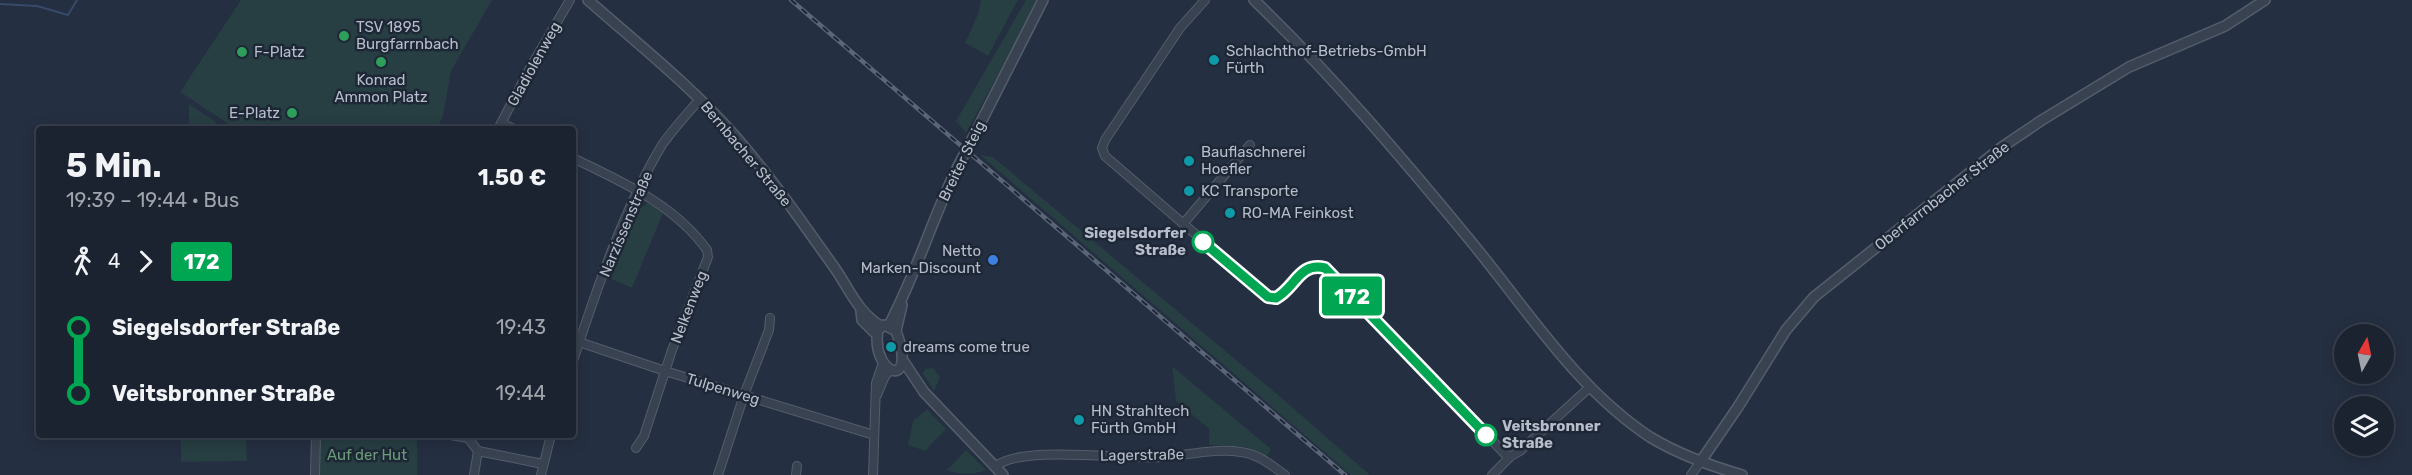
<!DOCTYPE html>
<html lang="de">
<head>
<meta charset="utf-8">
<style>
	body { margin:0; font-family:Rubik,sans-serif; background:#282f3d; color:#f1f3f6; height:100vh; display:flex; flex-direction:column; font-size:22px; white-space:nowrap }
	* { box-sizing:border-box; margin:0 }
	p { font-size:20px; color:#a0a4ab }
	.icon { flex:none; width:33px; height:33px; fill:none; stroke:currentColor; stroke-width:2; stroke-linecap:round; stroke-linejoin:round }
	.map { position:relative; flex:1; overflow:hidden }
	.panel { position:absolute; left:36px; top:126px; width:540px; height:312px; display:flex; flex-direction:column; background:#1b2331; border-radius:6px; box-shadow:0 3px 15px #0003,0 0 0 2px #39404d }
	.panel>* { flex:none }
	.badge { padding:0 12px; border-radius:4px; font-size:21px; line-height:39px }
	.needle { width:39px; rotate:9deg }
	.fabs { position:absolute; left:2334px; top:324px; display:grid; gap:12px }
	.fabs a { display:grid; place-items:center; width:60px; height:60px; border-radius:50%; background:#1b2331; box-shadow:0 3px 15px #0003,0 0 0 2px #39404d; font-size:30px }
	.map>.badge { position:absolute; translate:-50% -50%; box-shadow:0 0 0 3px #fff }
	.legs { display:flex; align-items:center; gap:9px; height:66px; padding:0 30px; font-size:20px }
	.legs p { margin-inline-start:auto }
	.head { display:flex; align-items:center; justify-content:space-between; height:102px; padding:0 30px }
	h1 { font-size:33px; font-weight:700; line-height:45px }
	ul { padding:0 30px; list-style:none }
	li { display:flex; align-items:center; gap:21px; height:66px; font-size:22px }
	li i { display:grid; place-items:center; width:9px; height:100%; margin:0 8px; background:currentColor }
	li i::after { content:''; width:15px; height:15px; margin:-8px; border:4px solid; border-radius:50%; background:#1b2331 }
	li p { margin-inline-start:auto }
	li:first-child i { background:linear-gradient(#0000 50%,currentColor 0) }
	li:last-child i { background:linear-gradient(currentColor 50%,#0000 0) }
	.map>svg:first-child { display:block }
</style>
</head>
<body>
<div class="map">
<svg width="2412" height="475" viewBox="0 0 2412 475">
	<rect width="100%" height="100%" fill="#242f41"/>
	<path fill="#273e42" d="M241,0H492L451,71L443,116L437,129H236L180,92Z
		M981,0H1018L988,56L965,43L978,14Z
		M1026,0H1036L1016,42L966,133L956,121Z
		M189,104L216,122V129H189Z
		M980,155L993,157L1277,394L1370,475H1351Z
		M648,203L663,213L632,288L611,279L638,210Z
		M1172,366L1271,449L1266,458L1247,447L1209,445V429L1176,401Z
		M933,368L940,377L934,391L922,373L926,369Z
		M927,409L946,429L925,451L908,445L913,421Z
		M181,435H246L247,461L181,462Z
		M318,435H417V475H317Z
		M966,450L986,470C974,475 959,475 947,470Z"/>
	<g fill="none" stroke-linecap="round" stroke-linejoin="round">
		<path stroke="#384a69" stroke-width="2" d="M0,4L37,6L68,15L77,0"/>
		<g stroke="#545d6b" stroke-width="10">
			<path id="minor" d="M1205,0L1180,28L1105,140L1102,148L1105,156L1268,297L1276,298C1296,287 1300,262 1325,268L1506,455L1511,456L1520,451L1590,387
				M501,123L514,129
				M498,129L530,68L570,0
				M573,158C622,182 674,204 707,250L708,257L672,350L644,436L636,448
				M1183,224L1250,145
				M573,340L665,371L874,435
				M573,361C596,291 624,208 662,145C673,129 687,114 700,99
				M877,395L885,376L891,370
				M451,435L468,438
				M469,435L468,438L478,451L474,475
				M478,451L543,464
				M995,467C1020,444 1125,460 1163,457C1189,455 1215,448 1241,452C1258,454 1271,465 1285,475
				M315,475L316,435
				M541,475L551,435
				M718,475L744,395L769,330L770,318
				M796,475L797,466
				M873,475L876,383L883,363
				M1492,475L1511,456
				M1691,475L1701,461"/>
		</g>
		<g stroke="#545d6b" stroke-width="12">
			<path id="tertiary" d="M588,0C638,44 691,86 735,136C771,177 802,222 834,267C849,288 858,313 881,326
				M1254,0C1330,73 1397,152 1464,233C1523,303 1573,386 1650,437C1678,454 1711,466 1742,475
				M979,126L1043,0
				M861,311L862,320L877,335
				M884,325L896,331C919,393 870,374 878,330Z
				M889,325C915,276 931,223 955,172
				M896,331L902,305
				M904,362L924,392L1003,475
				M1701,461L1738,407L1786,330L1814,297L2002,147L2042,120L2129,67L2225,26L2265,0"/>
		</g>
		<use href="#minor" stroke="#394251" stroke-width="8"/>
		<use href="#tertiary" stroke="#394251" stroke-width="9"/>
		<g stroke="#5b6578" stroke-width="4.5">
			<path id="rail" d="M791,0L1345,475"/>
		</g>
		<use href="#rail" stroke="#1e2736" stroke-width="2" stroke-dasharray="7" stroke-linecap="butt"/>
		<g stroke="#545d6b" stroke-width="12" stroke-linecap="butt">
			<path id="tertiary-bridge" d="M955,172L979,126"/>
		</g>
		<use href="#tertiary-bridge" stroke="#394251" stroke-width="9"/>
	</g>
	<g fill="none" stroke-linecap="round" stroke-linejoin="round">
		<g stroke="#fff" stroke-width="14">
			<path id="line-1" d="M1203,242L1268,297L1276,298C1296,287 1299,262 1325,268L1486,435"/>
		</g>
		<use href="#line-1" stroke="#00a651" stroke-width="9"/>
	</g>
	<g fill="#2e9e5b" stroke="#1e2736" stroke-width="2">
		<circle cx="344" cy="36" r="6"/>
		<circle cx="242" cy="52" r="6"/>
		<circle cx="381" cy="62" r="6"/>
		<circle cx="292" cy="113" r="6"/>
	</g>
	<g fill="#0f9aa8" stroke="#1e2736" stroke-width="2">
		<circle cx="1214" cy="60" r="6"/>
		<circle cx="1189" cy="161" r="6"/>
		<circle cx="1189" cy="191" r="6"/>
		<circle cx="1230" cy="213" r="6"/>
		<circle cx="891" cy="347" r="6"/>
		<circle cx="1079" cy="420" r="6"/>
	</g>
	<g fill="#fff" stroke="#00a651" stroke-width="3">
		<circle cx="1203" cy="242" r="10"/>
		<circle cx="1486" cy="435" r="10"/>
	</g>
	<circle fill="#3f7fe0" stroke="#1e2736" stroke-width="2" cx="993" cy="260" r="6"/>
	<g text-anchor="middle" stroke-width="5" stroke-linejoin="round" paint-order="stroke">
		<g font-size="15" fill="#b6bdcb" stroke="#1e2736" text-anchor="start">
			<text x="356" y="32">TSV 1895<tspan x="356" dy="17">Burgfarrnbach</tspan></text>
			<text x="1226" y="56">Schlachthof-Betriebs-GmbH<tspan x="1226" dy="17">Fürth</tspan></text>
			<text x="254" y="57">F-Platz</text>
			<text x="381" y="85" text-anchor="middle">Konrad<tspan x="381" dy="17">Ammon Platz</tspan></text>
			<text x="280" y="118" text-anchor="end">E-Platz</text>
			<text x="1201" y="157">Bauflaschnerei<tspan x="1201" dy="17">Hoefler</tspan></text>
			<text x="1201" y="196">KC Transporte</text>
			<text x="1242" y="218">RO-MA Feinkost</text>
			<text x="981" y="256" text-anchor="end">Netto<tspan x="981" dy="17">Marken-Discount</tspan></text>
			<text x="903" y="352">dreams come true</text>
			<text x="1091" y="416">HN Strahltech<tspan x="1091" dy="17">Fürth GmbH</tspan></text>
		</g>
		<g font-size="15" fill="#b6bdcb" stroke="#1e2736">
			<text transform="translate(534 64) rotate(-61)" y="5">Gladiolenweg</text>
			<text transform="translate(746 154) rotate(50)" y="5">Bernbacher Straße</text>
			<text transform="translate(962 161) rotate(-64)" y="5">Breiter Steig</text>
			<text transform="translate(1942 196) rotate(-38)" y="5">Oberfarrnbacher Straße</text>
			<text transform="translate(626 224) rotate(-67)" y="5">Narzissenstraße</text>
			<text transform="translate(689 307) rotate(-69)" y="5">Nelkenweg</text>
			<text transform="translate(723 389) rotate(17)" y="5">Tulpenweg</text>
			<text transform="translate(1142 455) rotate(-1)" y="5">Lagerstraße</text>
		</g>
		<g font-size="15" font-weight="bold" fill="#b6bdcb" stroke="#1e2736" text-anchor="end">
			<text x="1186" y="238">Siegelsdorfer<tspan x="1186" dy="17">Straße</tspan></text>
			<text x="1502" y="431" text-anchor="start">Veitsbronner<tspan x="1502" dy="17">Straße</tspan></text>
		</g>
		<g font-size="15" fill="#6c9d7a" stroke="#1e2736">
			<text x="367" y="460">Auf der Hut</text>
		</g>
	</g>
</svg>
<div class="fabs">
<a><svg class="needle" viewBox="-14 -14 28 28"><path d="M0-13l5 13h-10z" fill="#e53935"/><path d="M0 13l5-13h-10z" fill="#a0a4ab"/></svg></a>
<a><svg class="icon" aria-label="layers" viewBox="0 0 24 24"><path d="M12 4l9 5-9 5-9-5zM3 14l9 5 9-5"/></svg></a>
</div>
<b class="badge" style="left:1352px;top:296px;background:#00a651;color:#fff">172</b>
<section class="panel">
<div class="head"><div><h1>5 Min.</h1><p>19:39 – 19:44 · Bus</p></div><b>1.50 €</b></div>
<div class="legs"><svg class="icon" aria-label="walk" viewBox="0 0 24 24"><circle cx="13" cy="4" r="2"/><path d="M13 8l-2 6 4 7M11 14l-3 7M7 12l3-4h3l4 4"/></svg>4<svg class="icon" aria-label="forward" viewBox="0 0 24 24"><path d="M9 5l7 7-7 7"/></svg><b class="badge" style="background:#00a651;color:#fff">172</b></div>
<ul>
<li><i style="color:#00a651"></i><b>Siegelsdorfer Straße</b><p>19:43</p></li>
<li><i style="color:#00a651"></i><b>Veitsbronner Straße</b><p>19:44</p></li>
</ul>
</section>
</div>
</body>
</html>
